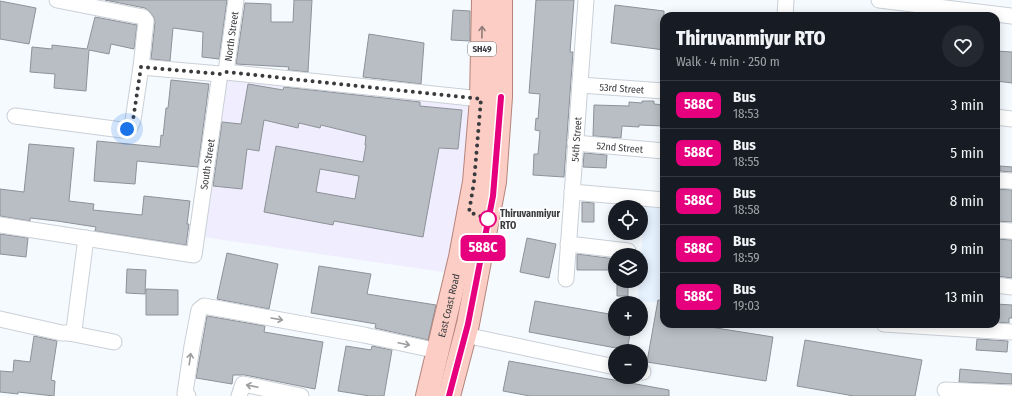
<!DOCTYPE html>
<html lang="en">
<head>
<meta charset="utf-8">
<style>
	body { margin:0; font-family:"Fira Sans Condensed",sans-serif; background:#242831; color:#f1f3f6; height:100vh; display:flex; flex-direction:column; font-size:15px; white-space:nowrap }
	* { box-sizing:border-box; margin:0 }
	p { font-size:13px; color:#9ea1a6 }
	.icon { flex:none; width:22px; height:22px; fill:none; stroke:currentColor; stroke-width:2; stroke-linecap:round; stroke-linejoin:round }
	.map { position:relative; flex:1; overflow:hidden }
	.details { position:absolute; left:660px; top:12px; width:340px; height:316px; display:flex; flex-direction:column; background:#171b24; border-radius:12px; box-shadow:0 2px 10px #0003 }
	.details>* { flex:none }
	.badge { padding:0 8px; border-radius:6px; font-size:14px; line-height:26px }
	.fabs { position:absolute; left:608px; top:200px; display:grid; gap:8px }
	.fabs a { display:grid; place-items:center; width:40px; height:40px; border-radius:50%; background:#171b24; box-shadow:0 2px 10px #0003; font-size:20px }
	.you { position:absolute; width:20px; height:20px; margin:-10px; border:3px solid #fff; border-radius:50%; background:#1a73e8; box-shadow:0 0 0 6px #1a73e833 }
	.map>.badge { position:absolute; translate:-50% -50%; box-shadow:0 0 0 2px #fff }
	.round { display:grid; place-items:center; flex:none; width:42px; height:42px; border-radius:21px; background:#242831 }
	.headline { display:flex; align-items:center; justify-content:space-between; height:68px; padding:0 16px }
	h1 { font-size:19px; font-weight:800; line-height:30px }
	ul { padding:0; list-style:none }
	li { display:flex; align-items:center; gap:12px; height:48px; padding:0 16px; border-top:1px solid #363941 }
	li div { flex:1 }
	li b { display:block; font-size:15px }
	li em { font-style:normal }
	li .badge { min-width:44px; font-weight:700; text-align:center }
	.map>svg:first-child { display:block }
</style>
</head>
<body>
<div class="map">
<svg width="1012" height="396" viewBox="0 0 1012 396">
	<rect width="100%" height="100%" fill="#f5faff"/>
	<path fill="#efedfe" d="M221,77L481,99L456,274L197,236Z"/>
	<path fill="#e7f2ff" d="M645,205L664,206V303L638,301L639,281H641V258Z"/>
	<path fill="#b9bec5" stroke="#8d9298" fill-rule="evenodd" d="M105,0H227L219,59L202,57L203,32L173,28L170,61L151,59L155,22L153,16L150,12L145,8Z
		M294,0H312L308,72L288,70L289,67L236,64L245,3L271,4V22H293Z
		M536,0H574L570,52H573L564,177L533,175L534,154H538L540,131L535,130L536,118L538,119L540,94L529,93Z
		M0,1L36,8L29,44L0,39Z
		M615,5L664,11V50L611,43Z
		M453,10L470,11V41L451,40Z
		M95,17L137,25L134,49L111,44L109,54L89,50L86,91L54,88L55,74L30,72L32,47L52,49V45L87,49Z
		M369,34L424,43L421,84L363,77Z
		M996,51L1012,52V83L996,81Z
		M171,80L209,84L198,167L137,161L135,184L94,181L97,141L160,147L161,135L163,136L166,108H168Z
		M248,84L283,90L284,87L420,102V106L462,110L458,149L439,148L423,237L334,221L333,225L264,212L276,146L363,162L366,145H365L366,136L321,125L320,128L299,123L298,128L264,120L259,151L247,149L242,189L213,186L222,122L241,124ZM320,169L359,176L355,199L316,192Z
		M642,101H654V104L664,105V126L639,125V127L622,126L621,138L593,136L594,105L629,106V102L642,103Z
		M29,144L74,148L69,201L94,204L93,210L142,215L144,196L190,201L187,224H189L186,245L95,231L96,227L57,221L30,218V221L0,216V189L24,192Z
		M584,153L607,155L606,168L583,167Z
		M1000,166L1012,167V172L1000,171Z
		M996,189L1012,190V222L996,221Z
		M582,202L594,203V222H582Z
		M0,234L28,238L26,257L0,254Z
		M527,238L556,244L549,278L520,272Z
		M996,239L1012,240V278L996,276Z
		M227,253L278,264L269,309L217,299Z
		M577,254L615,259V270H577Z
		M319,266L371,274L367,294L436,305L428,340L375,328L376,324L311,313Z
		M127,269L146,270L145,294L126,293Z
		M617,281H628V296H617Z
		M146,289L178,290V315H146Z
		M658,300L664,301V324H691L773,337L766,381L647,362Z
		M535,301L615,315V329H631L627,350L529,332Z
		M996,304L1012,305V318H1009V323L996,322Z
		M207,316L265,326L264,332L323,342L315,389L245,375H233L232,384L196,378Z
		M34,336L57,341L51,380L55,381L54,396L18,392V394L0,392V371L13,372L14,360L30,362Z
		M977,339L1008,341L1007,352L976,350Z
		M805,340L922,360L915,396H854L797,386Z
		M346,346L371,350L372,346L392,350L384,396H370L338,391Z
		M509,361L669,390V396H530L503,391Z
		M960,369L1012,374V384L959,382Z"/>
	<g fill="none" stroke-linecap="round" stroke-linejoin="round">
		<g stroke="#cad0d6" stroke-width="17">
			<g id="minor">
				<path d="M57,0L143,17L146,21L141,67L220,74L226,72L481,99"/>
				<path d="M879,0L1012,16"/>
				<path d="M785,16L786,0"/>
				<path id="s1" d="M226,72L236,0"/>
				<path id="s2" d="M580,85L664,91"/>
				<path d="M15,116L122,130C129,129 131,127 133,120L141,67"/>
				<path d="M996,117L1012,119"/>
				<path id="s3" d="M575,143L664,151"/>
				<path d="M996,180L1012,181"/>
				<path d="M572,192L664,200"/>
				<path id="s4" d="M0,225L194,255L220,74"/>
				<path d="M996,230L1012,231"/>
				<path d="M568,244L628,251"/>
				<path id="s5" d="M566,279L586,0"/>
				<path d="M996,285L1012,287"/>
				<path d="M0,319L62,333H69L74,330L86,238"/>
				<path d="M884,324L1012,332"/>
				<path d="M69,333L114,342"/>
				<path d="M465,335L615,367"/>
				<path d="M641,372H643"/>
				<path d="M945,390L1012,393"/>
				<path d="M188,396L185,393L192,346L199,310L204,306L364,335L438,351"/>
				<path d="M239,396L243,384L301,396"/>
			</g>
		</g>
		<g stroke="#b5847b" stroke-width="24">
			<g id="primary">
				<path id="s6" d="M427,396L460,257L474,182L481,99L483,0"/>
				<path d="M449,396L468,324L495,182L501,97V0"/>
			</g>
		</g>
		<use href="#minor" stroke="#fff" stroke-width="15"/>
		<use href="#primary" stroke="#fbcdc4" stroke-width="22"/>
	</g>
	<defs><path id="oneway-shaft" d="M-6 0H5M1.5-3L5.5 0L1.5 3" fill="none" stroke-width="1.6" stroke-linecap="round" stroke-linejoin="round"/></defs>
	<use stroke="#907d7a" href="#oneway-shaft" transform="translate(482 32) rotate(-89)"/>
	<g stroke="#9c9d9e">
		<use href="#oneway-shaft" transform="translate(277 319) rotate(10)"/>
		<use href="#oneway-shaft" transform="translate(404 344) rotate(12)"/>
		<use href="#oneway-shaft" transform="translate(190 359) rotate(-82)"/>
		<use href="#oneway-shaft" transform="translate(252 386) rotate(-168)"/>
	</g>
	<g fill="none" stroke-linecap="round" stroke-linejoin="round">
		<g stroke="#fff" stroke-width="9">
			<path id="line" d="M449,396L468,324L493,196L501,97"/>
		</g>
		<use href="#line" stroke="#e6007e" stroke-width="6"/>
		<path stroke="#393b3e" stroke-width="4" stroke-dasharray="0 7.2" d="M127,129L131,126L133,120L141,67L220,74L226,72L481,99L474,182L469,212L488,219"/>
	</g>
	<circle fill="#fff" stroke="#e6007e" stroke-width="2" cx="488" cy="219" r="8"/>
	<g text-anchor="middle" stroke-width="3.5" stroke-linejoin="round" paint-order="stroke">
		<rect fill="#fff" stroke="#747678" stroke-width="1" x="468" y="42" width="28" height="14" rx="3"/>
		<g font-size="9" font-weight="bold" fill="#393b3e">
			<text x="482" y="52">SH49</text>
		</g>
		<g font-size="10" fill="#393b3e" stroke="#fff">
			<text dy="4" stroke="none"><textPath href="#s1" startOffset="36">North Street</textPath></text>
			<text dy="4" stroke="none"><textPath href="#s2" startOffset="42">53rd Street</textPath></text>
			<text dy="4" stroke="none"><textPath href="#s5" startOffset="140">54th Street</textPath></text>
			<text dy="4" stroke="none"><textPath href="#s3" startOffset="45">52nd Street</textPath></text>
			<text dy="4" stroke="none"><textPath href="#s4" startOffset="288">South Street</textPath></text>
			<text dy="4" stroke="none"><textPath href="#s6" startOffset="93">East Coast Road</textPath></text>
		</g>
		<g font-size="10" font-weight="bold" fill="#393b3e" stroke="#fff" text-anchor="start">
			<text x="500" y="217">Thiruvanmiyur<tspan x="500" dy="12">RTO</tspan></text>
		</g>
	</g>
</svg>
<div class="fabs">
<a><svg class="icon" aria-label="locate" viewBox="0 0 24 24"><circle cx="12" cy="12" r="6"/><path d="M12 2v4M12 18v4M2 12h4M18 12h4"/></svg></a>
<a><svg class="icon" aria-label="layers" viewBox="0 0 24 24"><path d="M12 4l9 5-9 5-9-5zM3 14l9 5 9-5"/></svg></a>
<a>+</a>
<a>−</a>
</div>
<div class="you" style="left:127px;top:129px"></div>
<b class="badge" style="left:483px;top:248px;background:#e6007e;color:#fff">588C</b>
<section class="details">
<div class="headline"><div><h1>Thiruvanmiyur RTO</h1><p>Walk · 4 min · 250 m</p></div><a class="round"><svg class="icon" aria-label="heart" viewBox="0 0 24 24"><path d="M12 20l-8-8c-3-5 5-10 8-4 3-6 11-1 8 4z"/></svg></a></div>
<ul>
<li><span class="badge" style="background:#e6007e;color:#fff">588C</span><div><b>Bus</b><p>18:53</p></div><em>3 min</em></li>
<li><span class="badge" style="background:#e6007e;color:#fff">588C</span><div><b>Bus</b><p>18:55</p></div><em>5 min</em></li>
<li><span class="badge" style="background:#e6007e;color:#fff">588C</span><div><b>Bus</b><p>18:58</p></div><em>8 min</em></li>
<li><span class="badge" style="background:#e6007e;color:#fff">588C</span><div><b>Bus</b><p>18:59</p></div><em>9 min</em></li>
<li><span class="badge" style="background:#e6007e;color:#fff">588C</span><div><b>Bus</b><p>19:03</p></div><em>13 min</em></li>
</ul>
</section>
</div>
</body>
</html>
